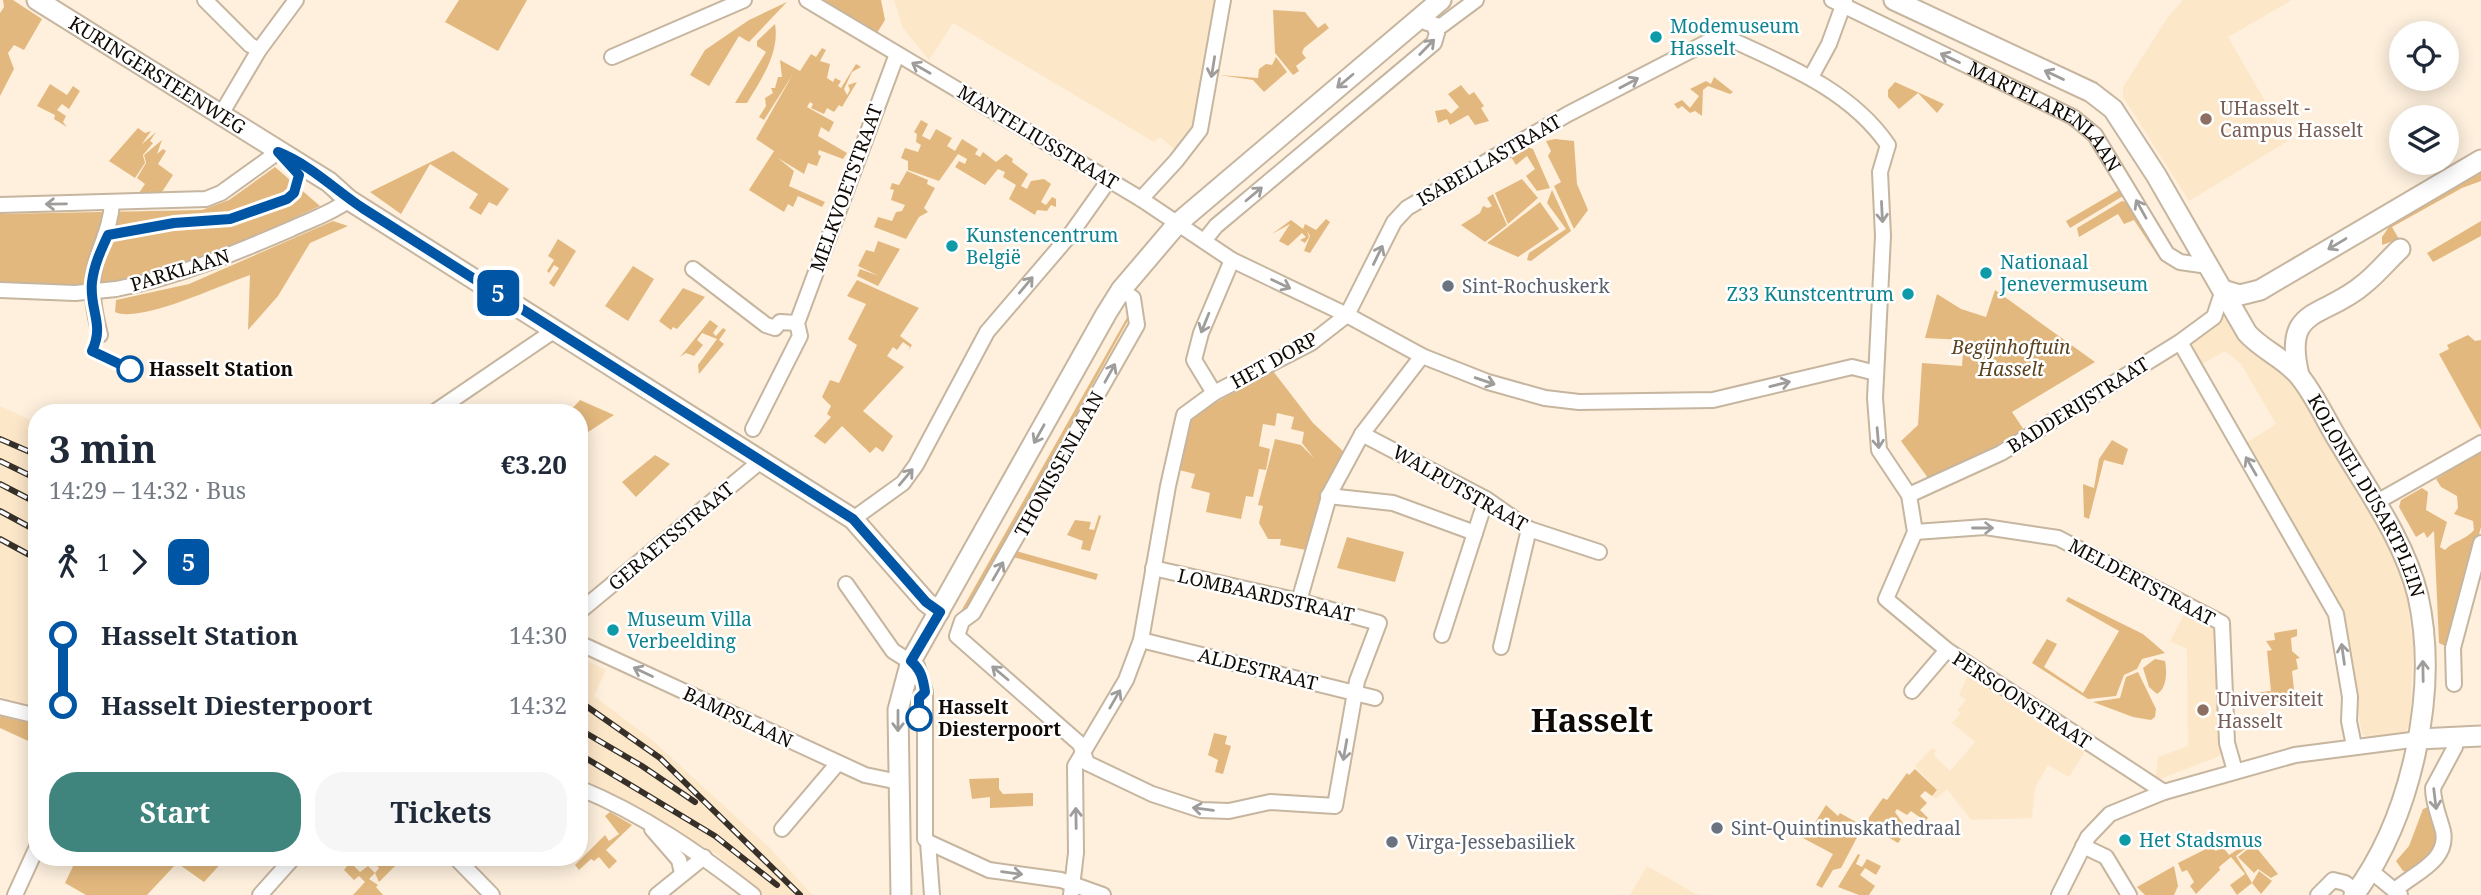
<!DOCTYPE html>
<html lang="en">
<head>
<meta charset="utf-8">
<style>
	body { margin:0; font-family:"Noto Serif",serif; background:#f6f6f7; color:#1f2937; height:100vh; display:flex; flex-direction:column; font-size:26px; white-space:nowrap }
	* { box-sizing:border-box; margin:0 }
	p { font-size:23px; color:#747a83 }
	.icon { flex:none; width:38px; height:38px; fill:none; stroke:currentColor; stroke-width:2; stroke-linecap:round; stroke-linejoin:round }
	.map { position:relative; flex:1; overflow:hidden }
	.details { position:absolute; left:28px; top:404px; width:560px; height:462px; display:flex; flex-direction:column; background:#fff; border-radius:28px; box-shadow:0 4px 18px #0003 }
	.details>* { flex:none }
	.badge { padding:0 14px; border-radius:10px; font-size:24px; line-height:46px }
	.controls { position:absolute; left:2389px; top:21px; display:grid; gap:14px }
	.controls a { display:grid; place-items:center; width:70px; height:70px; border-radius:50%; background:#fff; box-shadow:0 4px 18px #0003; font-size:35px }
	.map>.badge { position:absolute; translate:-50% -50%; box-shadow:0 0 0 4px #fff }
	.legs { display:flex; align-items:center; gap:10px; height:77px; padding:0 21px; font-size:23px }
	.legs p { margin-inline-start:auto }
	.head { display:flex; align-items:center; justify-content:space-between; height:119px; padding:0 21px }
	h1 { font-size:38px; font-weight:700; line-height:52px }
	.primary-button { display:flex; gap:14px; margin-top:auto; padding:14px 21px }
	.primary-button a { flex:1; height:80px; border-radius:28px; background:#3f857e; color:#fff; font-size:28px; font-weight:700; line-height:80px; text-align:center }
	.primary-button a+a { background:#f6f6f7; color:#1f2937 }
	ul { padding:0 21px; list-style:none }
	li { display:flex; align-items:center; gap:24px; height:70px; font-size:26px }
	li i { display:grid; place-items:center; width:10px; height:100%; margin:0 9px; background:currentColor }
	li i::after { content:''; width:18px; height:18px; margin:-9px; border:5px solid; border-radius:50%; background:#fff }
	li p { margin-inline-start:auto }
	li:first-child i { background:linear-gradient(#0000 50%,currentColor 0) }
	li:last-child i { background:linear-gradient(currentColor 50%,#0000 0) }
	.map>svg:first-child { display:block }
</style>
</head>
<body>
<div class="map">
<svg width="2481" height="895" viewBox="0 0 2481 895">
	<rect width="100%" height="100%" fill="#fef0dd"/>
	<path fill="#fde7c9" d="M894,0H1218L1197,128L1179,153L1160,137L1154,142L953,23L929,60L903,28Z
		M2183,0H2292L2228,37L2288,141L2189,201L2123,97V87L2168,17Z
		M2225,313L2245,345L2292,383L2390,548L2406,589L2413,645L2410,724L2404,735L2376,740L2362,734L2339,605L2246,443L2276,424L2241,364L2225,351L2200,365L2193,352L2192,341Z
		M0,406L37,423V707L0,697Z
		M2186,611L2214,626L2222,755L2155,781L2158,757L2188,746L2187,649L2170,641Z
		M579,657L606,670L594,696L652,740L770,848L812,895H764L716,854L617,796L579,778Z
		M1968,675L2087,748L2069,777L2048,765L2035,788L2032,818L1971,820L1947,789L1936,799L1932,796L1937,790L1915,766L1932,748L1936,751L1934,755L1950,771L1975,742L1952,723L1961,713L1957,710L1966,700L1959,695Z
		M1647,866L1696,894L1703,895H1630Z"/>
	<path fill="#e3b87e" d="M3,0H13L42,19L24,50L14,45L8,53L14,69L0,96V13L4,7Z
		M459,0H527L498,51L445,22Z
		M824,0H881L885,20L877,33Z
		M787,2L749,42L739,36L709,86L690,75L705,50L749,20Z
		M1273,10L1305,12L1318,28L1325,23L1329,28L1304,48L1302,53L1306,58L1296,66L1299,71L1293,75L1275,53Z
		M775,24C780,52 761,80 747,103H735L766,52L757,46V41Z
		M822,48L826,50L820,61L830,64L827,78L833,82L835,78L841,81L838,86L841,88L856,64L861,67L852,72L844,89L847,95L850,90L848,85L857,82L842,107L839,105L834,112L827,108L824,114L811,108L813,104L810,102L807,107L834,122L829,132L821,127L818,136L847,153L843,159L819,150L818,154L821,156L817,166L808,163L804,174L778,158L794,171L789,186L825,202L822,207L798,196L793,207L788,204L784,212L749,190L774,151L756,139L793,74L764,120L759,117L766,106L765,98L773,93L771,88H775L778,77H782L780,60L800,71L811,54L816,57Z
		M1276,57L1287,72L1264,92L1253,80L1219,75L1258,78L1259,69L1266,64L1272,65Z
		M1714,77L1733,92L1730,94L1708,86L1703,90L1702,116L1695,111L1690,113L1682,106L1678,109L1674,104L1682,100L1690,108L1699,96L1690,89L1706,81L1711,84Z
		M1895,82L1944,104L1937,113L1918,93L1899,109L1888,97V90Z
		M50,84L67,95L73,86L80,91L69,109L62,104L57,110L66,116L63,122L67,127L54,119L55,115L37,106Z
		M1461,85L1469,95L1474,92L1484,106L1481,108L1489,121L1475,125L1468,115L1450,125L1447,119L1438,123L1435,111L1446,109L1451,114L1459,107L1448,94Z
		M921,120L928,124L922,136L930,140L936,129L952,138L947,146L955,151L962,139L978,149L975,154L980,157L983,152L996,162L1006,154L1013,159L1012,162L1028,174L1021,186L1027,189L1031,181L1044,179L1051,184L1041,202L1046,205L1052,197L1056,199V207L1051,205L1047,211L1037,210L1035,215L1009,199L1016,185L1003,177L1005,172L998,169L985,185L955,167L959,161L965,164L967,159L958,154L939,181L908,170V161L901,158L905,148L918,152L921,145L916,142L917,134L914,132Z
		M138,128L145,133L151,131L130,161L142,144L156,132L150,141L153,143L143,155L145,163L135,178L109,161Z
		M1555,139L1574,141L1577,184L1588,210L1574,229L1554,186L1561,182L1548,156L1551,151L1546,141Z
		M162,140L157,154L163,149L166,151L158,164L173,175L162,192L139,193L145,184L137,178L146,163L144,155Z
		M1527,147L1533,149L1550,188L1537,191L1526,176L1535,169L1527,156L1516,165L1511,157Z
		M453,151L509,189L497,206L489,202L481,215L469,208L478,194L430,164L401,214L370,192Z
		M275,167L320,206C262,232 203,264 140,278C93,287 47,286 0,284V214L202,210L229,200Z
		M2481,170V181L2462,188L2392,227L2399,239L2382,245V237L2391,224Z
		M907,171L928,180L927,184L935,188L924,208L928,212L919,217L906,239L874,227L878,217L892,221L896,212L902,211L905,205L891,200L894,190L890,189L892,183L899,185Z
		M1522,179L1538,198L1508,224L1495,193Z
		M1552,190L1571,231L1531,261L1527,260L1529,253L1566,229L1547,203Z
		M2119,190L2123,196L2070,228L2066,221Z
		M1493,194L1507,225L1485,242L1461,225L1480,213L1483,206L1488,208L1492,206L1487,198Z
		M2122,201L2127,202L2161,261L2134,220L2124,224L2118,214L2079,237L2077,228Z
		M1540,202L1559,229L1518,257L1487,243Z
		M1326,219L1330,222L1310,253L1304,251L1310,236L1307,231L1309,237L1305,243L1300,240L1306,237L1302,233L1288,246L1279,241L1290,224L1272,234L1291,220L1303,229L1305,224L1316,230Z
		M333,221L348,226L310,243L278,296L248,330L250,275C223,284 139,324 115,312L116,300L189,284Z
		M2481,221V236L2433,262L2427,253Z
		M558,239L576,251L554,287L549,283L559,268L554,265L549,273L547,271L554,260L548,256Z
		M878,241L900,249L878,286L857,276L860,269L879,276L858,266L866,250L874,252Z
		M633,266L654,279L628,321L605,306Z
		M857,280L919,308L900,336L912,345L908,351L910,347L903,342L897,350L893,347L887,356L904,367L863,411L893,436L883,452L876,447L870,453L842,426L825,444L814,436L831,417L827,414L831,406L822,397L830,380L839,383L857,345L848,339L866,304L847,296Z
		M683,288L705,297L677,329L673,327L671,330L659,321Z
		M1995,290L2095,362L2012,412L2024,430L1985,454L1928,478L1901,441L1918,425L1922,363L1962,366L1964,340L1925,338L1937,294L1961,309L1986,317Z
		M1129,314L1131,315L964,616L960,613Z
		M710,320L718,326L713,333L716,336L723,328L726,330L719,340L724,344L699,374L698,365L717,339L702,333L697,340L703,345L694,356L686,353L680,357Z
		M2468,335L2475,341L2481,340V430L2439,354L2449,349L2447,345Z
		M1273,371L1313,423L1344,452L1327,484L1306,550L1280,545L1281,539H1268L1259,523L1263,506L1258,505L1275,439L1301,445L1314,458L1302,443L1304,432L1291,429L1294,417L1277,413L1275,426L1263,424L1259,446L1270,449L1266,470L1259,469L1253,497L1246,496L1241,519L1206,512L1210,493L1191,488L1195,474L1179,470L1188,427L1195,414Z
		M580,400L614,415L579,438V413H568Z
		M2112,440L2128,449L2123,465L2104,460L2089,519L2084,517L2083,484L2094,488L2099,459Z
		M2481,451V527L2449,648L2439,643L2434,531L2427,538L2424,532L2416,537L2399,507L2401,500L2422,488L2428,492L2426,510L2447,522L2440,547L2445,550C2453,541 2466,540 2474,530L2473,521L2454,514L2458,508L2457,496L2441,487L2436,479Z
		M655,455L670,464L636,497L622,482Z
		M1099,515L1101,516L1090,551L1081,549L1083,541L1067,535L1075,520L1091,522L1089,529L1094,530Z
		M1347,537L1404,552L1395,582L1337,568Z
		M1016,551L1098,574L1096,580L1013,557Z
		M2068,597L2143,634L2165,653L2142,659L2137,669L2124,675L2116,696L2088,699L2032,663L2047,639L2057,644L2044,667L2083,693L2119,631L2066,601Z
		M2297,629V636L2291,638L2292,651L2300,658L2296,659L2298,669L2292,671L2295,699L2253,705V693L2271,691L2267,651L2272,650L2266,641L2275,640L2274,633Z
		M2155,659L2165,661C2167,672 2167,688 2157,694L2149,687L2143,668Z
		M2138,672L2156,709L2155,717L2151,720L2133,717L2093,702L2120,698L2126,677Z
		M0,716L37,725V745L0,728Z
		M1214,733L1227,736L1225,744L1231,746L1223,774L1215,772L1218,760L1208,755Z
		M1915,769L1937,790L1932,796L1925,791L1920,796L1927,803L1920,810L1928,818L1925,821L1911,811L1907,815L1897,809L1895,812L1905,826L1894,834L1901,839L1898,843L1865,823L1883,798L1887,800L1907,773L1909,775Z
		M999,778V789L1003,794L1033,793V806L990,808V797L972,799L969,779Z
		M1826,805L1838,816L1840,813L1863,826L1841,868L1833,870L1822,888L1816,885L1833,854L1801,837L1805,827L1811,829Z
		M2428,807L2439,851L2411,874L2403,871L2396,861L2409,846L2423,809Z
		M610,812L632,825L606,850L617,861L609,869L599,857L594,861L591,859L579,870L575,865L605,835L609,841L619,834L605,816Z
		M2214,836L2217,840L2209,845L2216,851L2222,846L2229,855L2251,841L2278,874L2271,878L2258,869L2254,873L2238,857L2249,848L2256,850L2251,844L2236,856L2252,883L2259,871L2272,881L2261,894L2252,883L2237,895L2230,885L2245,874L2231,857L2219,867L2220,870L2196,894L2190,886L2194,882L2187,870L2182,872L2178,863L2206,849L2202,840Z
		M1858,854L1860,855L1856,864L1862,867L1867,859L1881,866L1876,875L1865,868L1860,875L1875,886L1869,895H1859L1838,887Z
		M77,858H226L204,882L177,863L147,895H86L65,883Z
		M374,858H391L398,863L379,882L375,873L369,879L378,885L376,887L383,895H353L365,882L359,876L354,880L344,870L350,862L360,872L368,866L375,873L379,868L373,862L376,859Z
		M2174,866L2178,886L2174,895H2145L2137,887Z"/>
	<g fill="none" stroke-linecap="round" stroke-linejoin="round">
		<g stroke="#c6b59f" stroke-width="18">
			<g id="street">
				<path d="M205,0L250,45L259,50"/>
				<path d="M807,0L1141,199L1232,260L1347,315L1422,356L1488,382L1545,398L1579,402L1713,400L1852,367L1876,373"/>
				<path id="s1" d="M1832,0L2073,117L2095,135L2167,254L2180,262L2208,266"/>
				<path d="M1427,23L1441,26L1476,0"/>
				<path d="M612,57L744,0"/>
				<path d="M1811,77L1829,44L1845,0"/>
				<path d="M220,116L259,50L296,0"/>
				<path d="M1141,199L1176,161L1200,130L1223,0"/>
				<path d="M0,205L206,199L221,193L278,152"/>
				<path d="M1204,241L1216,226L1434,43L1437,33L1433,24"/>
				<path d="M693,269L766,325L775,328L780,322L797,323"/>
				<path d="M116,289C178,277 233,254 291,229C312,219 330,214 349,200"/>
				<path d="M0,290L75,293"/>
				<path d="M1121,290L1133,298L1137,325L973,613L962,621L957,636L1072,737L1080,744L1087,763L1152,794L1201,810L1229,811L1270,802L1335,806L1357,681L1379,623L1299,601L1153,568"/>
				<path d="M100,335C94,311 90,290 95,265C101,243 111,226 112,202"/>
				<path d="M2180,342L2336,614L2350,697L2349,721L2354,746"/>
				<path d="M1214,393L1194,360L1201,333L1232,260"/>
				<path d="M433,413L555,330"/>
				<path d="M753,429L800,336L797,323L897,54"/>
				<path d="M1362,434L1486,499L1529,529L1599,552"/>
				<path d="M1909,495L2001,453L2180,342L2214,317L2223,290"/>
				<path d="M1328,496L1393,503L1475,533"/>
				<path d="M2375,503L2481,443"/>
				<path d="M853,519L903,483L916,465L987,332L1070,235L1109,180"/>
				<path d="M1915,532L1985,527L2058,538L2222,623L2227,743L2235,771"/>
				<path d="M846,584L893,651L917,666L925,692V839L928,842L932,895"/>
				<path d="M1299,601L1330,493L1362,434L1422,356"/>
				<path d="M579,612L762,460"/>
				<path d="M1442,635L1486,499"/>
				<path d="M1141,640L1375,698"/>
				<path d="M579,643L865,775L899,782"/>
				<path d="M1501,647L1529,529"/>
				<path d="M2454,684L2453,648L2481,543"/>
				<path d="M1912,691L1947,650"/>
				<path d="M0,707L37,716"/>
				<path d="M579,788C643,814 699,853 753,895"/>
				<path d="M652,829L679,860L682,873"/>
				<path d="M782,829L838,763"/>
				<path d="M928,842L989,870L1061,880L1103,895"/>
				<path d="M2083,846L2106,857L2129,895"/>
				<path d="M456,858L492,895"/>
				<path d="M2371,871L2400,895"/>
				<path d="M2395,890C2414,873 2449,861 2443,831C2439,816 2433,803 2433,788L2455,747V737"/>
				<path d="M15,895L37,847"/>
				<path d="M260,895L293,858"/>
				<path d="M657,895L704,857"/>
				<path d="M1071,895L1076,853L1075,766L1126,680L1141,640L1168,486L1184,415L1214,393L1311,343L1347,315L1394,222L1407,208L1568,114L1721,35C1781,63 1849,88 1888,145L1880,172L1883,236L1875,398L1879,450L1909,495L1915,532L1886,599L1947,650L2164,792"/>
				<path d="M2059,895L2088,837L2110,814L2164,792L2295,755L2419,739"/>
				<path d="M2318,895L2333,880L2345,883L2357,892"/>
			</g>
		</g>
		<g stroke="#c6b59f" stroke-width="23">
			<g id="secondary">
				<path id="s2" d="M37,0L329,182L349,200L853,519L926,602L939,612"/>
				<path id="s3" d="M1894,0L2091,92L2113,109L2156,175L2247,333C2262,350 2286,359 2300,377C2316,397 2327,423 2341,445C2369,492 2405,542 2418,596C2439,691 2412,817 2354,895"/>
				<path d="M2223,290L2240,295L2260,290L2481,160"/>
				<path d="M2299,375C2282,305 2324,319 2364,284C2377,274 2388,260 2400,249"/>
				<path d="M2419,739L2481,736"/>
				<path d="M901,895L898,710L911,661L1106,314L1121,290L1178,223L1441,0"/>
			</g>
		</g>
		<use href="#street" stroke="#fff" stroke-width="14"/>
		<use href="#secondary" stroke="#fff" stroke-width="19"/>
		<g stroke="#373028" stroke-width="6">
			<path id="rail" d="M0,439L37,455
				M0,461L37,479
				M0,484L37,503
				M0,511L37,531
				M0,539L37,559
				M579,701L660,758L800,895
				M579,729L642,766L695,802
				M579,754L715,836L777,885"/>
		</g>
		<use href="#rail" stroke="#fff" stroke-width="3.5" stroke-dasharray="10" stroke-linecap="butt"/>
		<g stroke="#c6b59f" stroke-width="18" stroke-linecap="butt">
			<path id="street-bridge" d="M75,293L116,289"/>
		</g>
		<use href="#street-bridge" stroke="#fff" stroke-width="14"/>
	</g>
	<defs><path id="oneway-shaft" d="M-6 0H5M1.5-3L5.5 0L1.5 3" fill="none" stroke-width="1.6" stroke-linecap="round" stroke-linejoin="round" transform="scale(1.75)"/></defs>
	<g stroke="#9f9d9b">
		<use href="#oneway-shaft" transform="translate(1427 47) rotate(-46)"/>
		<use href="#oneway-shaft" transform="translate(1950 58) rotate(-154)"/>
		<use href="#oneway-shaft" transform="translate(1213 67) rotate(99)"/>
		<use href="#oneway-shaft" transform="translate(921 68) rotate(-150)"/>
		<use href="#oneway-shaft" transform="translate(2054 75) rotate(-155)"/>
		<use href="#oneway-shaft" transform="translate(1345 81) rotate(140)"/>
		<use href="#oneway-shaft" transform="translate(1629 83) rotate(-28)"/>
		<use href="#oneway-shaft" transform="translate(1254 194) rotate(-40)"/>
		<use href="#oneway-shaft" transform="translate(56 204) rotate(179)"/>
		<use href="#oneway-shaft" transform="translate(2141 209) rotate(-119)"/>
		<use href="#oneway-shaft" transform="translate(1882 212) rotate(87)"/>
		<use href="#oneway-shaft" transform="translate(2337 244) rotate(149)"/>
		<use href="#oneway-shaft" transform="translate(1378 255) rotate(-64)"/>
		<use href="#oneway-shaft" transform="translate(1281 284) rotate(26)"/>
		<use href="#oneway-shaft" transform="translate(1026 285) rotate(-50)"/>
		<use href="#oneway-shaft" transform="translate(1205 323) rotate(112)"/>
		<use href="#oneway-shaft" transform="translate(1110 373) rotate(-61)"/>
		<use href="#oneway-shaft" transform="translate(1485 381) rotate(19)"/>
		<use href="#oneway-shaft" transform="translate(1780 384) rotate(-14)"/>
		<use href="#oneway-shaft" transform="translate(1039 434) rotate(119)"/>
		<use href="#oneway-shaft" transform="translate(1878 438) rotate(85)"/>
		<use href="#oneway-shaft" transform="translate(2251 466) rotate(-120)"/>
		<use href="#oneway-shaft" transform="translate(906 477) rotate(-50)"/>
		<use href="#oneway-shaft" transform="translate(1983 528)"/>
		<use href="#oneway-shaft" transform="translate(998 571) rotate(-60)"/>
		<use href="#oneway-shaft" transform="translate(2343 654) rotate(-98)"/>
		<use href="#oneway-shaft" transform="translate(2423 671) rotate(-91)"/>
		<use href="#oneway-shaft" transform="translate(643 672) rotate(-155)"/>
		<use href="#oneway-shaft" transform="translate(1000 673) rotate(-140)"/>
		<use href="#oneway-shaft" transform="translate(1115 699) rotate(-60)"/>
		<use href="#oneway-shaft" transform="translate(898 721) rotate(90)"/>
		<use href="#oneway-shaft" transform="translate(1345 750) rotate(100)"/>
		<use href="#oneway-shaft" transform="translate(2435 799) rotate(83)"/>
		<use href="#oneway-shaft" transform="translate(1203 809) rotate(-173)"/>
		<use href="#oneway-shaft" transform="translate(1076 818) rotate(-91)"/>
		<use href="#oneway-shaft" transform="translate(1012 873) rotate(8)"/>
	</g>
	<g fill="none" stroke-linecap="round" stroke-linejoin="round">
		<g stroke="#fff" stroke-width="16">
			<path id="line-1" d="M130,369L92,351C105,324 89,310 92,282C94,265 101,250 108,235L174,223L230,219L287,199L294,193L299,175L278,152C311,165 335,190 364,209L853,519L926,602L940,612L911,661C921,670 923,678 925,692L919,698V718"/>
		</g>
		<use href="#line-1" stroke="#0056a4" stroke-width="10"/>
	</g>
	<g fill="#0f9aa8" stroke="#fff" stroke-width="2.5">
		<circle cx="1656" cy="37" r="7"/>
		<circle cx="952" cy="246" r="7"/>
		<circle cx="1986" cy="273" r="7"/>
		<circle cx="1908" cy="294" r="7"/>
		<circle cx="613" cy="630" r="7"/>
		<circle cx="2125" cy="840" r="7"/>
	</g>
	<g fill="#8d6e63" stroke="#fff" stroke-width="2.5">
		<circle cx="2206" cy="119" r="7"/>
		<circle cx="2203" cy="710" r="7"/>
	</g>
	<g fill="#6b7280" stroke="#fff" stroke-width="2.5">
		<circle cx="1448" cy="286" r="7"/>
		<circle cx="1717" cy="828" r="7"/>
		<circle cx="1392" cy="842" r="7"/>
	</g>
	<g fill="#fff" stroke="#0056a4" stroke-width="3.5">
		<circle cx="130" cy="369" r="12"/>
		<circle cx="919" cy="718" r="12"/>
	</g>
	<g text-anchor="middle" stroke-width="5" stroke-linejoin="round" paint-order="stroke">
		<g font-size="19" fill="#0d838f" stroke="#fff" text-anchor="start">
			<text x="1670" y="33">Modemuseum<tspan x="1670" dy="22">Hasselt</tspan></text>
			<text x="966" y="242">Kunstencentrum<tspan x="966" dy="22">België</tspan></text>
			<text x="2000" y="269">Nationaal<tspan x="2000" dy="22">Jenevermuseum</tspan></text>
			<text x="1894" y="301" text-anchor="end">Z33 Kunstcentrum</text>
			<text x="627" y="626">Museum Villa<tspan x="627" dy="22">Verbeelding</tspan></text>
			<text x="2139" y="847">Het Stadsmus</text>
		</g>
		<g font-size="19" fill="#100a04" stroke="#fff">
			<text dy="7" stroke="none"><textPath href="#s2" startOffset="142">KURINGERSTEENWEG</textPath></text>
			<text dy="7" stroke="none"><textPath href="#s1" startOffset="245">MARTELARENLAAN</textPath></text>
			<text transform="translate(1038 137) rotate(31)" y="7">MANTELIUSSTRAAT</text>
			<text transform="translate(1489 160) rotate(-30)" y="7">ISABELLASTRAAT</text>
			<text transform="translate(846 188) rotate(-70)" y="7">MELKVOETSTRAAT</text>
			<text transform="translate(180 270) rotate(-17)" y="7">PARKLAAN</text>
			<text transform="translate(1274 360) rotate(-29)" y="7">HET DORP</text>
			<text transform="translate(2078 405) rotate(-32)" y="7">BADDERIJSTRAAT</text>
			<text transform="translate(1059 464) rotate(-61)" y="7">THONISSENLAAN</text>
			<text transform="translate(1460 488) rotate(30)" y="7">WALPUTSTRAAT</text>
			<text dy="7" stroke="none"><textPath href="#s3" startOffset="712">KOLONEL DUSARTPLEIN</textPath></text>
			<text transform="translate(671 536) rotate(-40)" y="7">GERAETSSTRAAT</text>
			<text transform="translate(2142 582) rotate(28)" y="7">MELDERTSTRAAT</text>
			<text transform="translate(1266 595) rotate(13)" y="7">LOMBAARDSTRAAT</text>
			<text transform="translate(1258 669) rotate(14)" y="7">ALDESTRAAT</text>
			<text transform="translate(2022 700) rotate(33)" y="7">PERSOONSTRAAT</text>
			<text transform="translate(738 717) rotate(25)" y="7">BAMPSLAAN</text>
		</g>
		<g font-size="19" fill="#785e54" stroke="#fff" text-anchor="start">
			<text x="2220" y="115">UHasselt -<tspan x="2220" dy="22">Campus Hasselt</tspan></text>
			<text x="2217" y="706">Universiteit<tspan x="2217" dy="22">Hasselt</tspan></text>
		</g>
		<g font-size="19" fill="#5b616d" stroke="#fff" text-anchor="start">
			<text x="1462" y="293">Sint-Rochuskerk</text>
			<text x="1731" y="835">Sint-Quintinuskathedraal</text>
			<text x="1406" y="849">Virga-Jessebasiliek</text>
		</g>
		<g font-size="19" font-style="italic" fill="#5b4320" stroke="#fff">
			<text x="2011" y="354">Begijnhoftuin<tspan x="2011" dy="22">Hasselt</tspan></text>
		</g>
		<g font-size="19" font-weight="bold" fill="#100a04" stroke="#fff" text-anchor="start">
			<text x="149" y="376">Hasselt Station</text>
			<text x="938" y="714">Hasselt<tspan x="938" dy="22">Diesterpoort</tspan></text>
		</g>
		<g font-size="33" font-weight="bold" fill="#100a04" stroke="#fff">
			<text x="1592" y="732">Hasselt</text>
		</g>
	</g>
</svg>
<div class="controls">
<a><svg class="icon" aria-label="locate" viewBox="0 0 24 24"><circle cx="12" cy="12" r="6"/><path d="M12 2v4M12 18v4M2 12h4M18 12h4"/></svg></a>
<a><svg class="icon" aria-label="layers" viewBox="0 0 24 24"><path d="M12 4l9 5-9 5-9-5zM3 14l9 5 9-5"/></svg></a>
</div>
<b class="badge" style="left:498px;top:293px;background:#0056a4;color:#fff">5</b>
<section class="details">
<div class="head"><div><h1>3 min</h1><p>14:29 – 14:32 · Bus</p></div><b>€3.20</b></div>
<div class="legs"><svg class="icon" aria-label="walk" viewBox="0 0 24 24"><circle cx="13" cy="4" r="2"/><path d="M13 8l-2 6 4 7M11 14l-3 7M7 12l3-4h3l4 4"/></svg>1<svg class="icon" aria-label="forward" viewBox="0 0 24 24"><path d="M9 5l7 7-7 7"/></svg><b class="badge" style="background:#0056a4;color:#fff">5</b></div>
<ul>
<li><i style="color:#0056a4"></i><b>Hasselt Station</b><p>14:30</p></li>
<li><i style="color:#0056a4"></i><b>Hasselt Diesterpoort</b><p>14:32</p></li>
</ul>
<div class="primary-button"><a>Start</a><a>Tickets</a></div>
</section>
</div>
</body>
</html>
